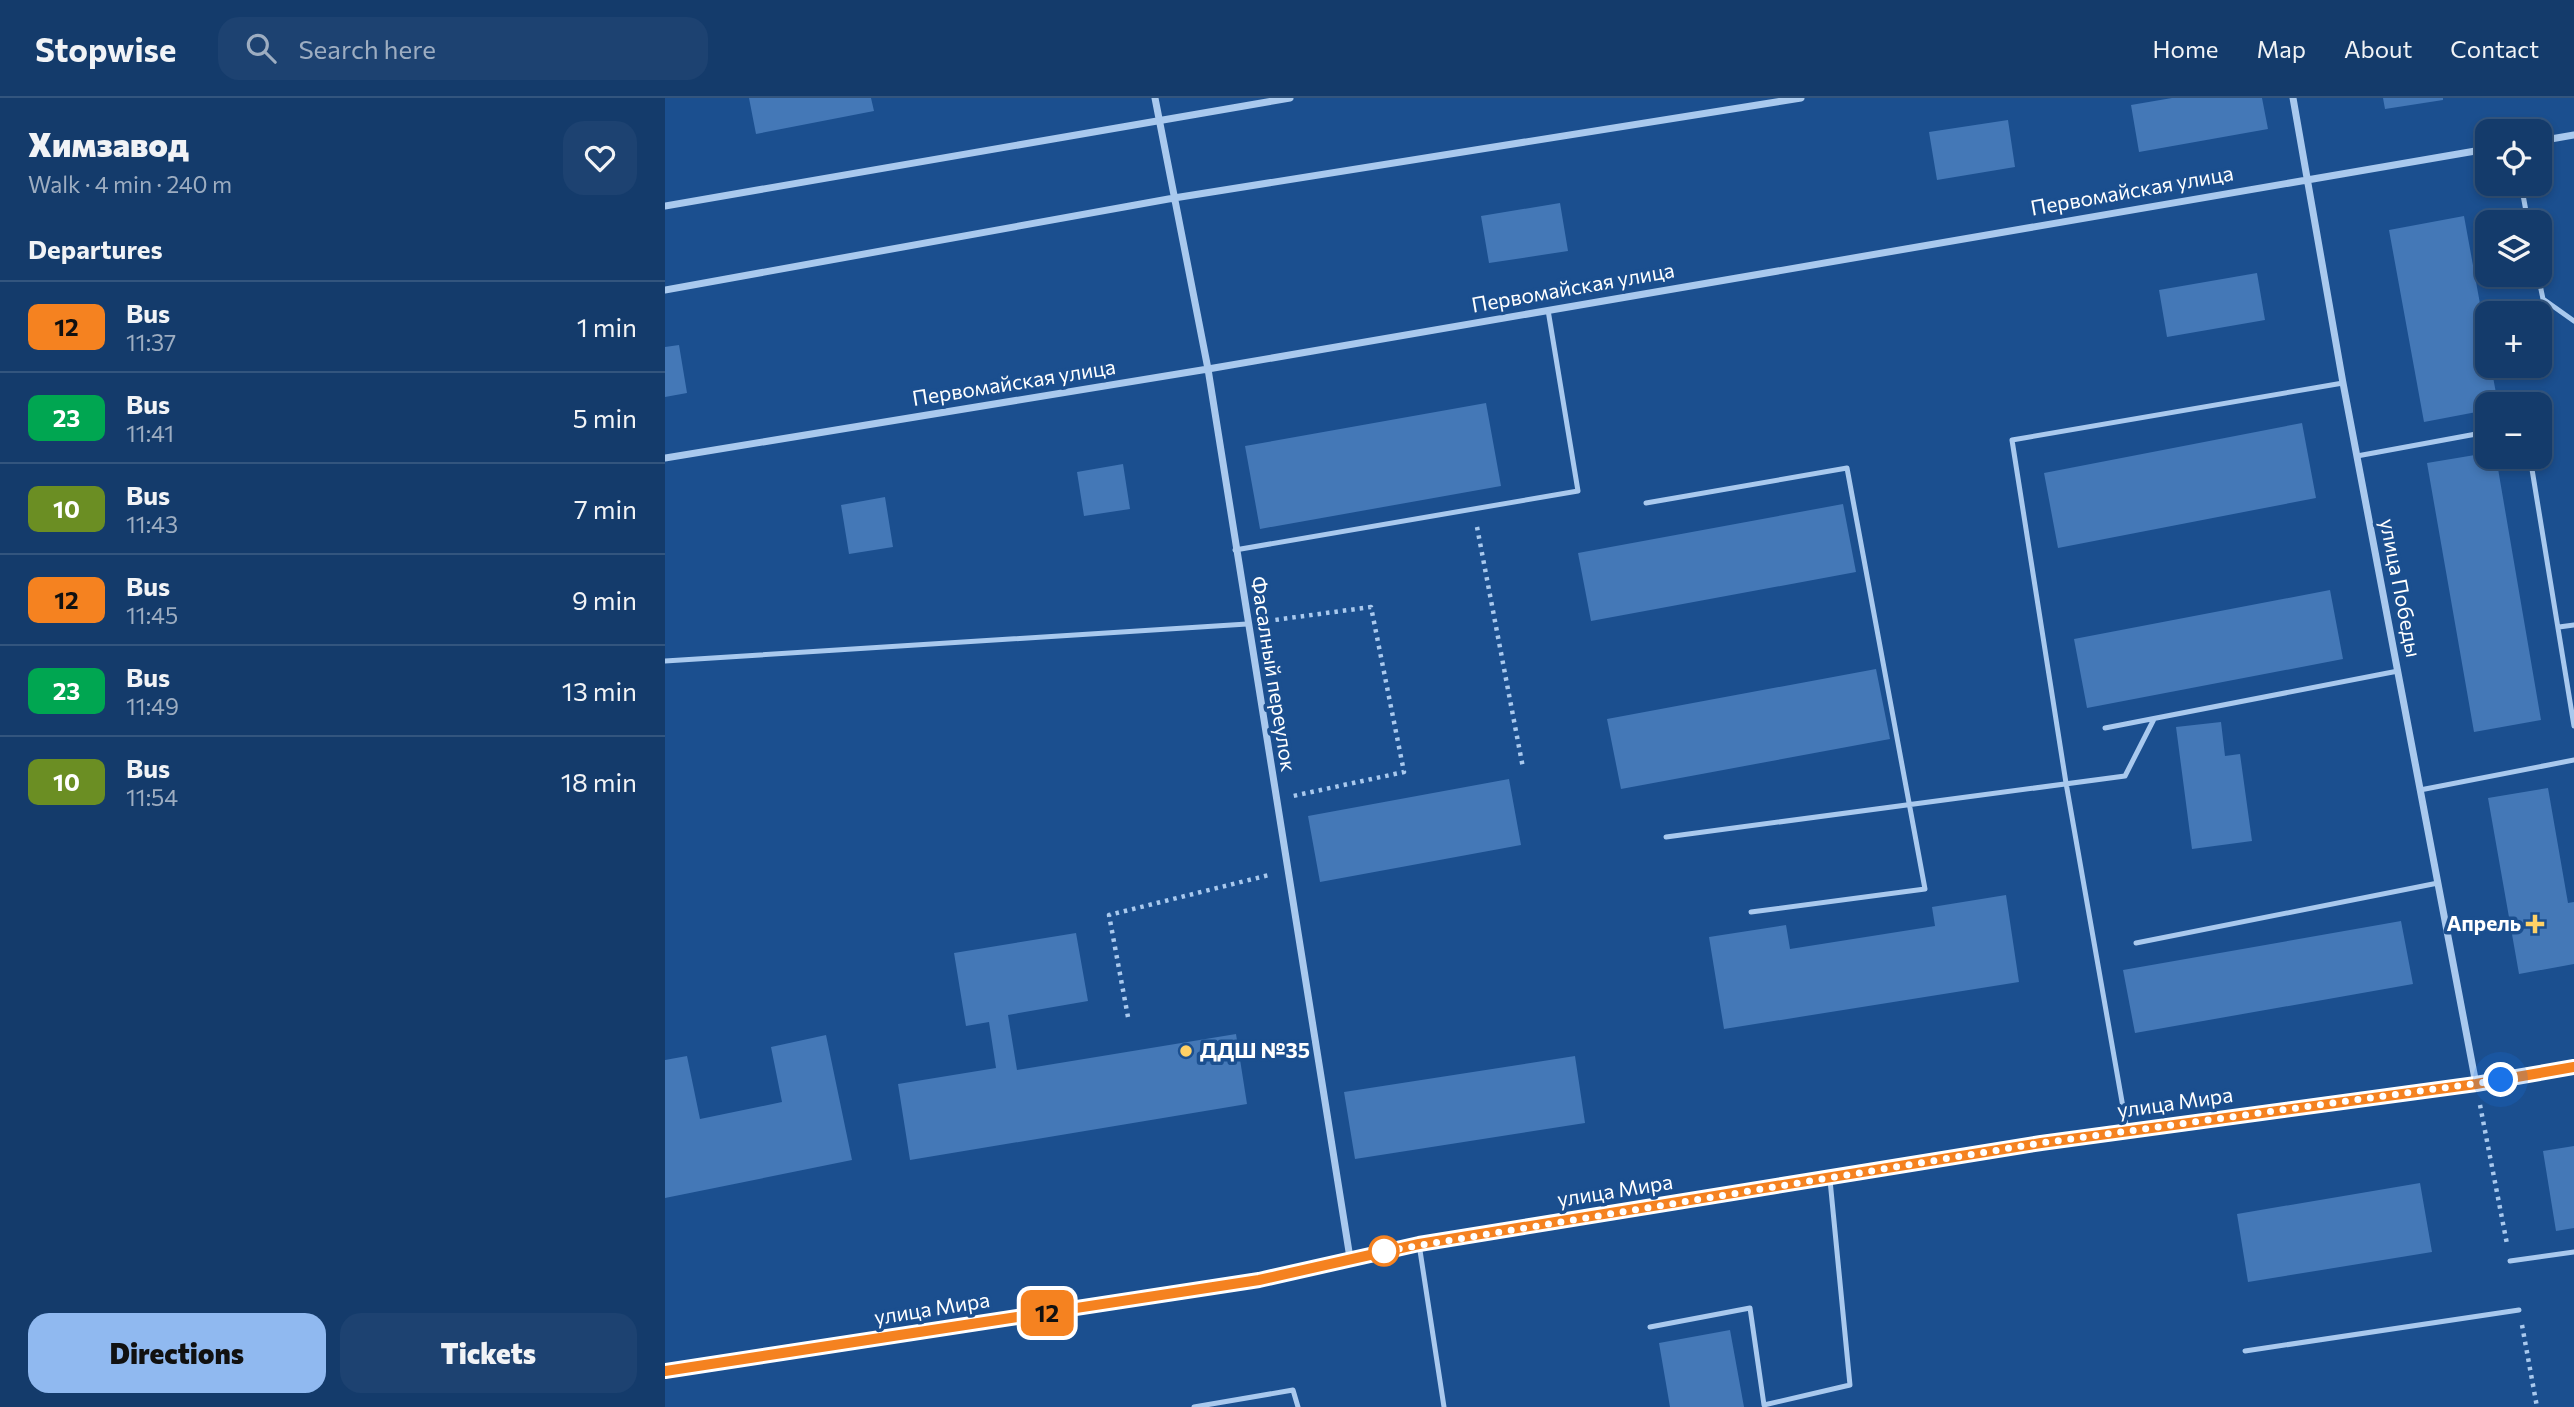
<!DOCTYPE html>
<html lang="en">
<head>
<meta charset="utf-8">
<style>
	body { margin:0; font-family:Commissioner,sans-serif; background:#1d4271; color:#f1f3f6; height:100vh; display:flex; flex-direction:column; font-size:26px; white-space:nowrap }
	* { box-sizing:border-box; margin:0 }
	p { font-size:23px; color:#9dadc1 }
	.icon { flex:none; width:38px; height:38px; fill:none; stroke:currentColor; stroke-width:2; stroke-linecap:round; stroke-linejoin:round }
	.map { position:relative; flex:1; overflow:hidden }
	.sheet { display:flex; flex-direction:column; background:#143b6b; width:665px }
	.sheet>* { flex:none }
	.badge { padding:0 14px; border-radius:10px; font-size:24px; line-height:46px }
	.controls { position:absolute; left:1810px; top:21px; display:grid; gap:14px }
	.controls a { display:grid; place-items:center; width:77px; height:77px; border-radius:14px; background:#143b6b; box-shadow:0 4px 10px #0003,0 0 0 2px #33557e; font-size:35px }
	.you { position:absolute; width:35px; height:35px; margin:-18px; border:5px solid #fff; border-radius:50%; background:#1a73e8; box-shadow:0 0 0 10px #1a73e833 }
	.map>.badge { position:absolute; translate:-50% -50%; box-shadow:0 0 0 4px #fff }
	h2 { padding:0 28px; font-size:26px; line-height:63px }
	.round { display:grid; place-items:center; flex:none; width:74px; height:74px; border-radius:21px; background:#1d4271 }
	.overview { display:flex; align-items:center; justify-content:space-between; height:119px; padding:0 28px }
	h1 { font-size:33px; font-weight:800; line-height:52px }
	.primary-button { display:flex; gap:14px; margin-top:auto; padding:14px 28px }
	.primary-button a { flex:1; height:80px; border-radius:21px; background:#90b9f0; color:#111; font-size:28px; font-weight:800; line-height:80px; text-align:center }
	.primary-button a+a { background:#1d4271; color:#f1f3f6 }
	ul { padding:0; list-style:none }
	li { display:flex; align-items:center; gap:21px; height:91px; padding:0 28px; border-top:2px solid #33557e }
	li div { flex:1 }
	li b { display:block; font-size:26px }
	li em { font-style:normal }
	li .badge { min-width:77px; font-weight:700; text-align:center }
	header { display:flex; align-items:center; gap:42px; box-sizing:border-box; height:98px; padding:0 35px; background:#143b6b; border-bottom:2px solid #33557e }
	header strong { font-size:33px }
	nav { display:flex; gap:38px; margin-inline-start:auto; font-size:24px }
	.search { width:490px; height:63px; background:#1d4271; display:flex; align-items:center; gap:18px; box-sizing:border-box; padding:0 24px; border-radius:21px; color:#9dadc1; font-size:26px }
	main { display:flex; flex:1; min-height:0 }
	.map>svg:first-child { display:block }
</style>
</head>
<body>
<header>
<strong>Stopwise</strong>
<div class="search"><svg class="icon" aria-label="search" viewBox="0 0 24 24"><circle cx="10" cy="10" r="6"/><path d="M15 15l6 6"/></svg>Search here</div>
<nav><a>Home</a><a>Map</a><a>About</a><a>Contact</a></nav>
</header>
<main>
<section class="sheet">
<div class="overview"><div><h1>Химзавод</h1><p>Walk · 4 min · 240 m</p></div><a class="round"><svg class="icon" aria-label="heart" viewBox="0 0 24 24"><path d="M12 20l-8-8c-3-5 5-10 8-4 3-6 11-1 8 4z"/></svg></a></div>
<h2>Departures</h2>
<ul>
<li><span class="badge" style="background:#f58220;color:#111">12</span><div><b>Bus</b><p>11:37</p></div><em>1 min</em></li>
<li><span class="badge" style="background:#00a651;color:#fff">23</span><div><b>Bus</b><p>11:41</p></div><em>5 min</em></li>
<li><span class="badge" style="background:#6b8e23;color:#fff">10</span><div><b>Bus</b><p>11:43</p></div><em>7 min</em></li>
<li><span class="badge" style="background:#f58220;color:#111">12</span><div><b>Bus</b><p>11:45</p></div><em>9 min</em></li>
<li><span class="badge" style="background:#00a651;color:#fff">23</span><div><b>Bus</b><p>11:49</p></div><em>13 min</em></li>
<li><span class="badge" style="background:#6b8e23;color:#fff">10</span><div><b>Bus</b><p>11:54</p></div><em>18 min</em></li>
</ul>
<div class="primary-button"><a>Directions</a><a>Tickets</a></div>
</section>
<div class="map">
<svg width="1909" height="1309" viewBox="0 0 1909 1309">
	<rect width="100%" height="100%" fill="#1b4f8f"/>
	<path fill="#4478b7" d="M84,0H206L209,13L91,36Z
		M1507,0H1597L1603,31L1474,54L1466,7Z
		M1718,0H1778V2L1720,11Z
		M1343,22L1350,69L1272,82L1264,34Z
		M895,105L903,153L824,165L816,118Z
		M1799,118L1822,244V268H1826L1833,306H1822V312L1759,324L1724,132Z
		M1592,175L1600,222L1502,239L1494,192Z
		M14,247L22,295L0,299V249Z
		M821,305L836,388L595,431L580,348Z
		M1637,325L1651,400L1393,450L1379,375Z
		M1822,355V359H1831L1876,622L1809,634L1762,365Z
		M458,366L465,411L419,418L412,374Z
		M220,399L228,449L184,456L176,407Z
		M1178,406L1191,474L926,523L913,455Z
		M1665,492L1678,561L1422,610L1409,541Z
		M1211,571L1225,641L956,691L942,621Z
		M1556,624L1560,658L1575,656L1587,743L1527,751L1511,629Z
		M844,681L856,747L655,784L643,718Z
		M1883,690L1903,805L1909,804V866L1854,876L1823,700Z
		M1341,797L1354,884L1059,931L1044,839L1121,827L1125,851L1270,828L1267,809Z
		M1736,823L1748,886L1470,935L1458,872Z
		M411,835L423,903L343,917L352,972L571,936L582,1006L245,1062L233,986L331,970L324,924L301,928L289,855Z
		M161,937L187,1062L0,1100V962L22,958L35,1021L117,1004L106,949Z
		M910,958L920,1025L690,1061L679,994Z
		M1909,1048V1130L1891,1133L1878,1053Z
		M1755,1085L1767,1154L1583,1184L1572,1116Z
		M1065,1232L1079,1309H1005L994,1245Z"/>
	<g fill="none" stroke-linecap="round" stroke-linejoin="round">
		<path stroke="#a9c9ee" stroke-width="4.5" stroke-dasharray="3.5 5" stroke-linecap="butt" d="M812,429L858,670
			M602,523L706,509L739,674L628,698
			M463,919L444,817L604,777
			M1815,1007L1842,1146
			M1857,1227L1872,1309"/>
		<path stroke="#a9c9ee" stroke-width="5" d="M1856,86L1863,124
			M1873,177L1878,201L1909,223
			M1692,358L1822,334
			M1865,359L1909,628
			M981,405L1182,370L1260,791L1086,814
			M570,452L913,393L883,212
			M1894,529L1909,527
			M0,563L582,526
			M1440,630L1733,573
			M1755,692L1909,662
			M1001,739L1460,678L1489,621
			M1471,845L1773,785
			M1462,1032L1401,685L1347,342L1678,285
			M754,1146L779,1309
			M1845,1163L1909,1154
			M985,1229L1085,1210L1099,1307L1185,1287L1165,1082
			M1580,1253L1854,1212
			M529,1309L628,1292L633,1309"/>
		<path stroke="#a9c9ee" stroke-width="7" d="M490,0L543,271L685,1160
			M1628,0L1678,285L1811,986
			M1874,43L1909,37
			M0,108L625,0
			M0,192L509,100L1136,0
			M0,360L543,271L1822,51"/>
		<path stroke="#d6e6fa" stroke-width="14" d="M0,1273L594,1182L754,1146L1376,1045L1811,986L1909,969"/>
	</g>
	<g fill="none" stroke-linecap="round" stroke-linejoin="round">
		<g stroke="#fff" stroke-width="16">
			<path id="line" d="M0,1273L594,1182L754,1146L1376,1045L1811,986L1909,969"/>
		</g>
		<use href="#line" stroke="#f58220" stroke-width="10"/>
		<path stroke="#fff" stroke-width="7" stroke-dasharray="0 12.6" d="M719,1153L708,1155L1376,1045L1836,982"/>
	</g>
	<g fill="#ffd166" stroke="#1b4f8f" stroke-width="2.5">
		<path d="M1866.5 815.5h7v7h7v7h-7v7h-7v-7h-7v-7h7z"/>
		<circle cx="521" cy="953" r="7"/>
	</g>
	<circle fill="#fff" stroke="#f58220" stroke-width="3.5" cx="719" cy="1153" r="14"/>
	<g text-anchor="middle" stroke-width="7" stroke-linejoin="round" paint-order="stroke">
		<g font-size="21" fill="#fff" stroke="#1b4f8f">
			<text transform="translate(1467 93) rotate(-10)" y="7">Первомайская улица</text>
			<text transform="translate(908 190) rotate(-10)" y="7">Первомайская улица</text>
			<text transform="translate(349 285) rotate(-9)" y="7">Первомайская улица</text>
			<text transform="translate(1735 490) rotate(79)" y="7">улица Победы</text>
			<text transform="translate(608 576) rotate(81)" y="7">Фасалный переулок</text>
			<text transform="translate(1510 1005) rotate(-8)" y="7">улица Мира</text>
			<text transform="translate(950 1093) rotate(-9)" y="7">улица Мира</text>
			<text transform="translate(267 1211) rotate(-9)" y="7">улица Мира</text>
		</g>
		<g font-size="21" font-weight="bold" fill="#fff" stroke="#1b4f8f" text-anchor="end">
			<text x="1856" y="833">Апрель</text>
			<text x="535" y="960" text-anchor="start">ДДШ №35</text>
		</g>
	</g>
</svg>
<div class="controls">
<a><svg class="icon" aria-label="locate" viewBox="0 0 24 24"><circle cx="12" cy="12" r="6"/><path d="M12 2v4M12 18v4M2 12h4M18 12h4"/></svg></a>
<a><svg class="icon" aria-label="layers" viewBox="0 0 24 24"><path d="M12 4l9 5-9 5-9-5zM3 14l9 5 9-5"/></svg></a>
<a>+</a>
<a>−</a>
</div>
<div class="you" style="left:1836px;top:982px"></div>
<b class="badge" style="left:382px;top:1215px;background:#f58220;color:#111">12</b>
</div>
</main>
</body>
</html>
